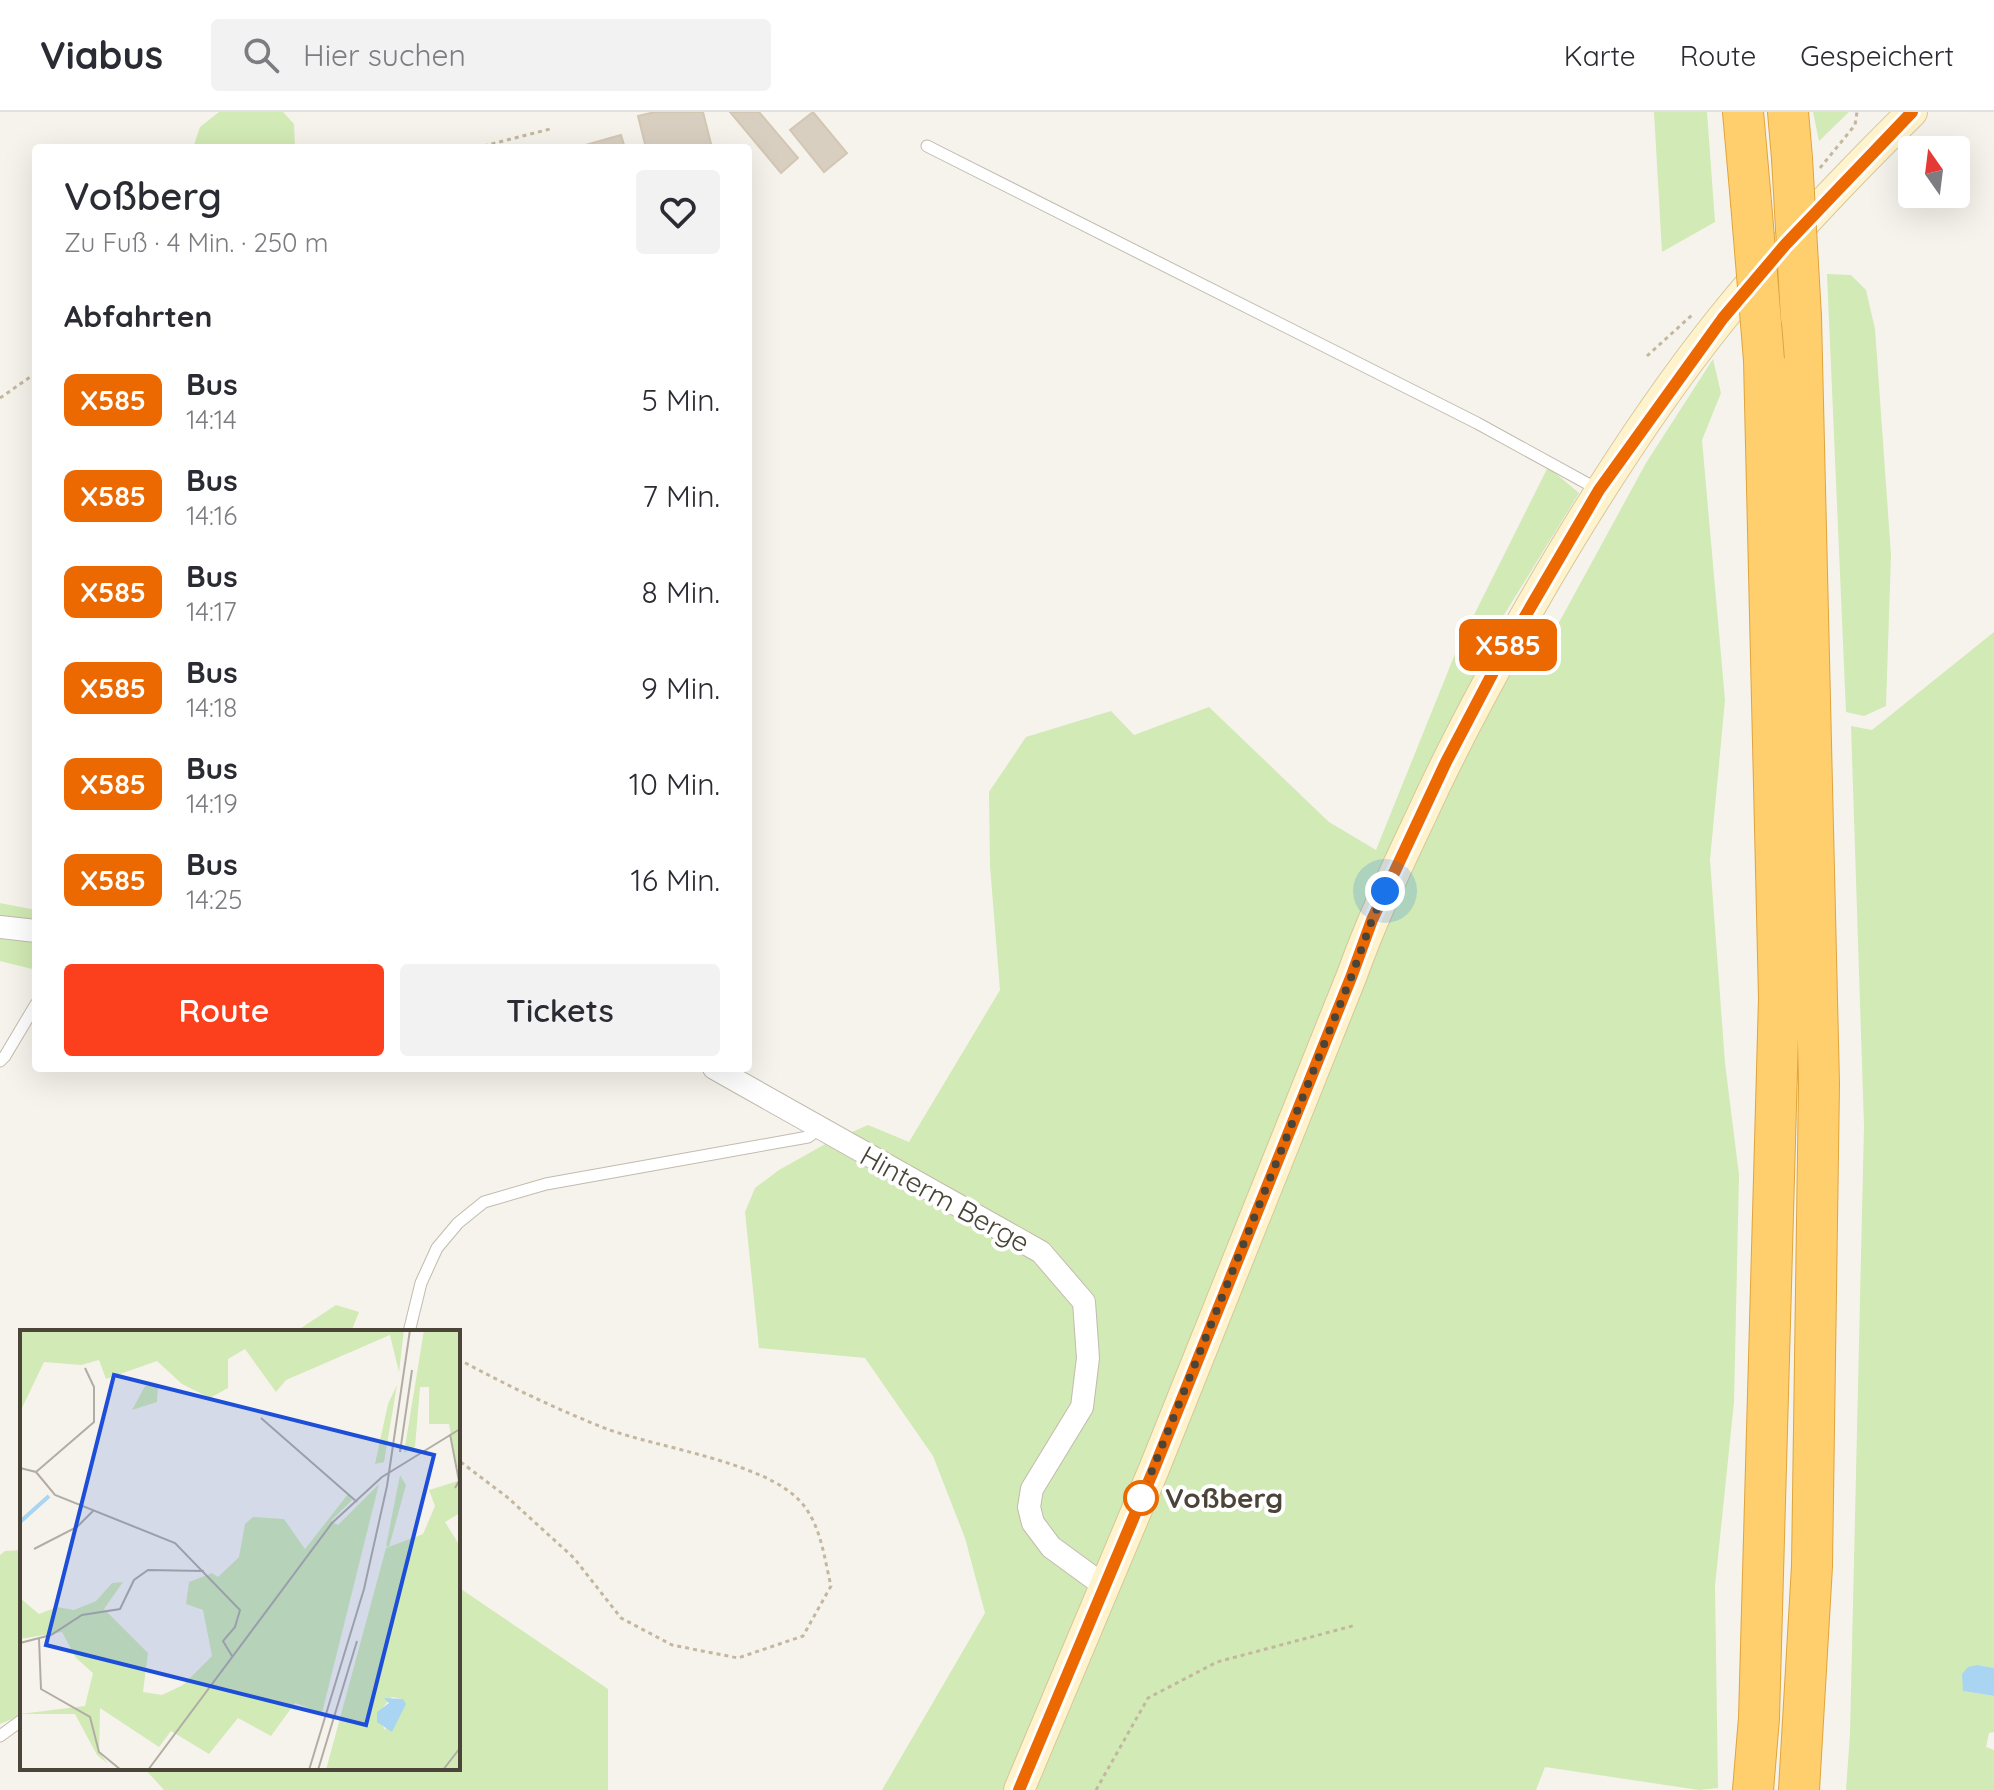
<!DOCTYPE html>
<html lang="de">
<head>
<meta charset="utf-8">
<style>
	body { margin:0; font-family:Quicksand,sans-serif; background:#f2f2f3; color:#2b2b33; height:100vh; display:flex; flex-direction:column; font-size:30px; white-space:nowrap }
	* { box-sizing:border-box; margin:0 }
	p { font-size:26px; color:#7c7c81 }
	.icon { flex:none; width:44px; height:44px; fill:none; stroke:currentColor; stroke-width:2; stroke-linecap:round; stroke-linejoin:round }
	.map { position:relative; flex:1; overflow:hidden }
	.sheet { position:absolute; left:32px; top:32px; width:720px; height:928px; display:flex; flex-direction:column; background:#fff; border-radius:8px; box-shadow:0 8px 32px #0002 }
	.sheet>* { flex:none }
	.badge { padding:0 16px; border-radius:12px; font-size:28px; line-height:52px }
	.needle { width:52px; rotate:346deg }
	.tools { position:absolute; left:1898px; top:24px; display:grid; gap:16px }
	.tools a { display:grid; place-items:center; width:72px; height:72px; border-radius:8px; background:#fff; box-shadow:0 8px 32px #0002; font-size:40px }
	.you { position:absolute; width:40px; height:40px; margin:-20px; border:6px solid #fff; border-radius:50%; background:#1a73e8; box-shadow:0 0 0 12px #1a73e833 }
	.map>.badge { position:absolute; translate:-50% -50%; box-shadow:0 0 0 4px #fff }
	h2 { padding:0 32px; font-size:30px; line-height:72px }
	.round { display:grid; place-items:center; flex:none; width:84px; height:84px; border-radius:8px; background:#f2f2f3 }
	.overview { display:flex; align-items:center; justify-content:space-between; height:136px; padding:0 32px }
	h1 { font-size:38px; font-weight:600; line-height:60px }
	.button { display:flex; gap:16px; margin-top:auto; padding:16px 32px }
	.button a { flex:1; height:92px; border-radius:8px; background:#fc3f1d; color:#fff; font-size:32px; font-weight:600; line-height:92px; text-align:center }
	.button a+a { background:#f2f2f3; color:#2b2b33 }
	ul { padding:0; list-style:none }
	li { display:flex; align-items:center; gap:24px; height:96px; padding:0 32px }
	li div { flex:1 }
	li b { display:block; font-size:30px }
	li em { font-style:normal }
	li .badge { min-width:88px; font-weight:700; text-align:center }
	header { display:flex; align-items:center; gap:48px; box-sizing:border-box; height:112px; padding:0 40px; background:#fff; border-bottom:2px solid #e1e1e2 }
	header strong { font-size:38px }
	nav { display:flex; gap:44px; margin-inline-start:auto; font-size:28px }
	.search { width:560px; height:72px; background:#f2f2f3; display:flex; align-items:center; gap:20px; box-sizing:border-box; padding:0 28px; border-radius:8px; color:#7c7c81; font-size:30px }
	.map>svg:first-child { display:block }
</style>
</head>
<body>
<header>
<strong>Viabus</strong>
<div class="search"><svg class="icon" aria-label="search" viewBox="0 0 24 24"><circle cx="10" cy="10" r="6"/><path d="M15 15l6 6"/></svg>Hier suchen</div>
<nav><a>Karte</a><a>Route</a><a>Gespeichert</a></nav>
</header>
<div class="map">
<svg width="1994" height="1678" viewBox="0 0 1994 1678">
	<rect width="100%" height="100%" fill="#f6f3ec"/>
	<path fill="#d2eab5" d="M219,0H283L294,12L295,36H193L200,15Z
		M1654,0H1707L1715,110L1662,140Z
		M1813,0H1849L1819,29Z
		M1827,162L1851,163L1866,178L1875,217L1891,443L1886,594L1864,604L1846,600Z
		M1713,247L1721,281L1702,328L1725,588L1710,748L1725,951L1739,1063L1734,1290L1715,1474L1718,1676L1699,1678L1545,1655L1536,1678H882L985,1501L965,1426L933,1344L865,1246L759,1236L745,1100L755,1076L779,1058L827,1031L868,1013L909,1030L1000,878L990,754L989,680L1026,625L1111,599L1134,623L1209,595L1329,710L1376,738L1457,537L1548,355L1579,381L1483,537L1538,549L1646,351Z
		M1994,520V1556L1977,1553L1963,1579L1994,1584V1620L1989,1621L1986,1635L1994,1638V1678H1846L1850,1622L1864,1014L1851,614L1872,618Z
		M0,791L36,798V858L0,849Z
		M336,1193L359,1200L351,1220H295Z
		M22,1438V1603L0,1612V1443L5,1439Z
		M458,1475L608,1577V1678H164L144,1656H458Z"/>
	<path fill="#a9d4f2" d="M1977,1553L1994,1556V1584L1963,1579L1962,1562L1968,1555Z"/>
	<path fill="#d8cfc1" stroke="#d3c7b4" stroke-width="2" d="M655,0H703L712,36H646L638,4Z
		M730,0H759L798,46L781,61Z
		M813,0L847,41L824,60L790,18Z
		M621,23L625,36H575Z"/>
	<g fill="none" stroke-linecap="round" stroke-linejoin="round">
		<g stroke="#c2bbae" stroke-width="13">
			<path id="service" d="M927,34L1477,311L1599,378
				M0,949L5,944L36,892
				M409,1220L421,1171L437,1136L458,1111L484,1090L546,1072L808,1025L819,1017
				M0,1624L22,1608"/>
		</g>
		<g stroke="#c2bbae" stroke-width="24">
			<path id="minor" d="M0,815L36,819
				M714,956L1041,1140L1084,1190L1088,1246L1082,1295L1032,1377L1029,1395L1033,1411L1051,1435L1103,1473"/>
		</g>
		<g stroke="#d6c79b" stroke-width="32">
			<path id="secondary" d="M1019,1678L1154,1357L1352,863C1372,807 1397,755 1422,702C1459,621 1502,543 1547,466C1600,376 1657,287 1723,205C1781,133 1846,65 1912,0"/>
		</g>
		<g stroke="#e0a43c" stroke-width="42">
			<path id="motorway" d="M1743,0L1751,90
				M1788,0L1792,46
				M1753,1678L1759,1606L1779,886L1764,248
				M1799,1678L1812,1454L1819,972L1801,205"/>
		</g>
		<path stroke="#c4b79f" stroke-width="3" stroke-dasharray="4 4" stroke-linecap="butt" d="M476,36L550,17
			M1820,56L1855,13L1857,0
			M1647,244L1692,203
			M0,286L36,261
			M458,1247C506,1273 556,1297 607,1317C659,1336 764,1350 800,1389C821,1412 824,1445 831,1474L803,1524L738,1546L672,1533L621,1506L574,1446L507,1385L458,1348
			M1096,1678L1148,1586L1217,1550L1356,1513"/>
		<use href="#service" stroke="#fff" stroke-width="11"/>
		<use href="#minor" stroke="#fff" stroke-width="22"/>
		<use href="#secondary" stroke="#fff3cd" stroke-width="30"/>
		<use href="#motorway" stroke="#ffcf6e" stroke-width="40"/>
		<g stroke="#e0a43c" stroke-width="42" stroke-linecap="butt">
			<path id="motorway-bridge" d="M1792,46L1801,205
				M1751,90L1764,248"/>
		</g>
		<use href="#motorway-bridge" stroke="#ffcf6e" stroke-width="40"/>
	</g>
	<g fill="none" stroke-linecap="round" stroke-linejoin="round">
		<g stroke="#fff" stroke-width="18">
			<path id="line" d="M1019,1678L1154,1357L1352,863L1372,808L1446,650L1499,549L1599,378L1723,206L1785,133L1912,0"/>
		</g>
		<use href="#line" stroke="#ec6800" stroke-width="12"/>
		<path stroke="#4b4439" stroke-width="8" stroke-dasharray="0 14.4" d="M1141,1386L1352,863L1372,808L1385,779"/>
	</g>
	<circle fill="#fff" stroke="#ec6800" stroke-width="4" cx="1141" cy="1386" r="16"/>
	<g text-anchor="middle" stroke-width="8" stroke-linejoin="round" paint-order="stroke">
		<g font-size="28" fill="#4b4439" stroke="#fff">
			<text transform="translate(945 1087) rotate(29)" y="10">Hinterm Berge</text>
		</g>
		<g font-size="28" font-weight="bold" fill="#4b4439" stroke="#fff" text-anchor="start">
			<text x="1165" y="1396">Voßberg</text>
		</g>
	</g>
	<g transform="translate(20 1218)">
		<rect width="440" height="440" fill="#f6f3ec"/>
		<path d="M0,0H384L379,42L370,5L266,50L256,62L225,19L208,29V58L190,68L162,54L137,31L86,49L79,30L61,35L24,32L0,82ZM404,0H440V152L429,94H409V57H400L395,117L384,123ZM138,55L137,72L112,80L125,56ZM377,55L364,132L355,134L368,74ZM380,145L386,155L369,217L366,216ZM438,151L440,183L425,192L440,216V440H306L366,218L403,204L415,176L409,160ZM372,367L383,369L365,400L357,384ZM359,154L302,383L275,373L251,406L218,388L189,424L151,401L139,417L80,378L79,422L88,434L77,425L55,384H0L65,376L73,343L56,328L42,302L0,309V268L19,284L37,277L54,280L76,271L92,253L103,252L84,279L128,323L123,362L142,365L163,355L192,326L183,280L166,274L169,252L192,243L198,247L219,227L225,194L233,187L264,189L285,219L328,164L332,170L311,191L318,195Z" fill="#d2eab5" fill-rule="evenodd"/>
		<path d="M364,368L383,369L386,374L372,402L357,392V382L369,373Z" fill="#a9d4f2"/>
		<path fill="none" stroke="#a9d4f2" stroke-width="4" d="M0,192L29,166"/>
		<path fill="none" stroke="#b2ada4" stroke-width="2" d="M241,88L337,172M430,104L439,151L435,158M380,122L392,40M0,138L16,142L35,165L155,213L220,280L215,297L203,311L212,326M16,142L74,92V57L65,38M14,219L57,197L73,181M19,309L21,359L70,387L79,422L101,440M0,313L31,305L62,285L100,279L114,250L128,240L184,241M128,440L312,193L362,147L440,99M289,440L344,259L367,156L390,0M298,440L337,311M423,440L440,418"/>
		<path fill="#1d4ed8" fill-opacity="0.15" stroke="#1d4ed8" stroke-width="4" d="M94,45L414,125L346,395L26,315Z"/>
		<rect width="440" height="440" fill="none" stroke="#4b4439" stroke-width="4"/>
	</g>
</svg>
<div class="tools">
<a><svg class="needle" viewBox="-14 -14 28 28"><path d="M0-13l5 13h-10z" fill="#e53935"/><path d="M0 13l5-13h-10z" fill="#7c7c81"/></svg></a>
</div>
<div class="you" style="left:1385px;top:779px"></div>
<b class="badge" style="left:1508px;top:533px;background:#ec6800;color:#fff">X585</b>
<section class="sheet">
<div class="overview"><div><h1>Voßberg</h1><p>Zu Fuß · 4 Min. · 250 m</p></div><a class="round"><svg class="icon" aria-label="heart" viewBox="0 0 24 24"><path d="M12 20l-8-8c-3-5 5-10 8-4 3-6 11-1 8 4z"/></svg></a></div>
<h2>Abfahrten</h2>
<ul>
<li><span class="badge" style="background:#ec6800;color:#fff">X585</span><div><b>Bus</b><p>14:14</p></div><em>5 Min.</em></li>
<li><span class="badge" style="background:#ec6800;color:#fff">X585</span><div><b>Bus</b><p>14:16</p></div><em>7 Min.</em></li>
<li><span class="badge" style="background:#ec6800;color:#fff">X585</span><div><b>Bus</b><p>14:17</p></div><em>8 Min.</em></li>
<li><span class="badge" style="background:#ec6800;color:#fff">X585</span><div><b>Bus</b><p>14:18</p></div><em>9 Min.</em></li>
<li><span class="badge" style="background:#ec6800;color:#fff">X585</span><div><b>Bus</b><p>14:19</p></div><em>10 Min.</em></li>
<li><span class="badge" style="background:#ec6800;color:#fff">X585</span><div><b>Bus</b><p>14:25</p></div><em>16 Min.</em></li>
</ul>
<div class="button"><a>Route</a><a>Tickets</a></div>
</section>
</div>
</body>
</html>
